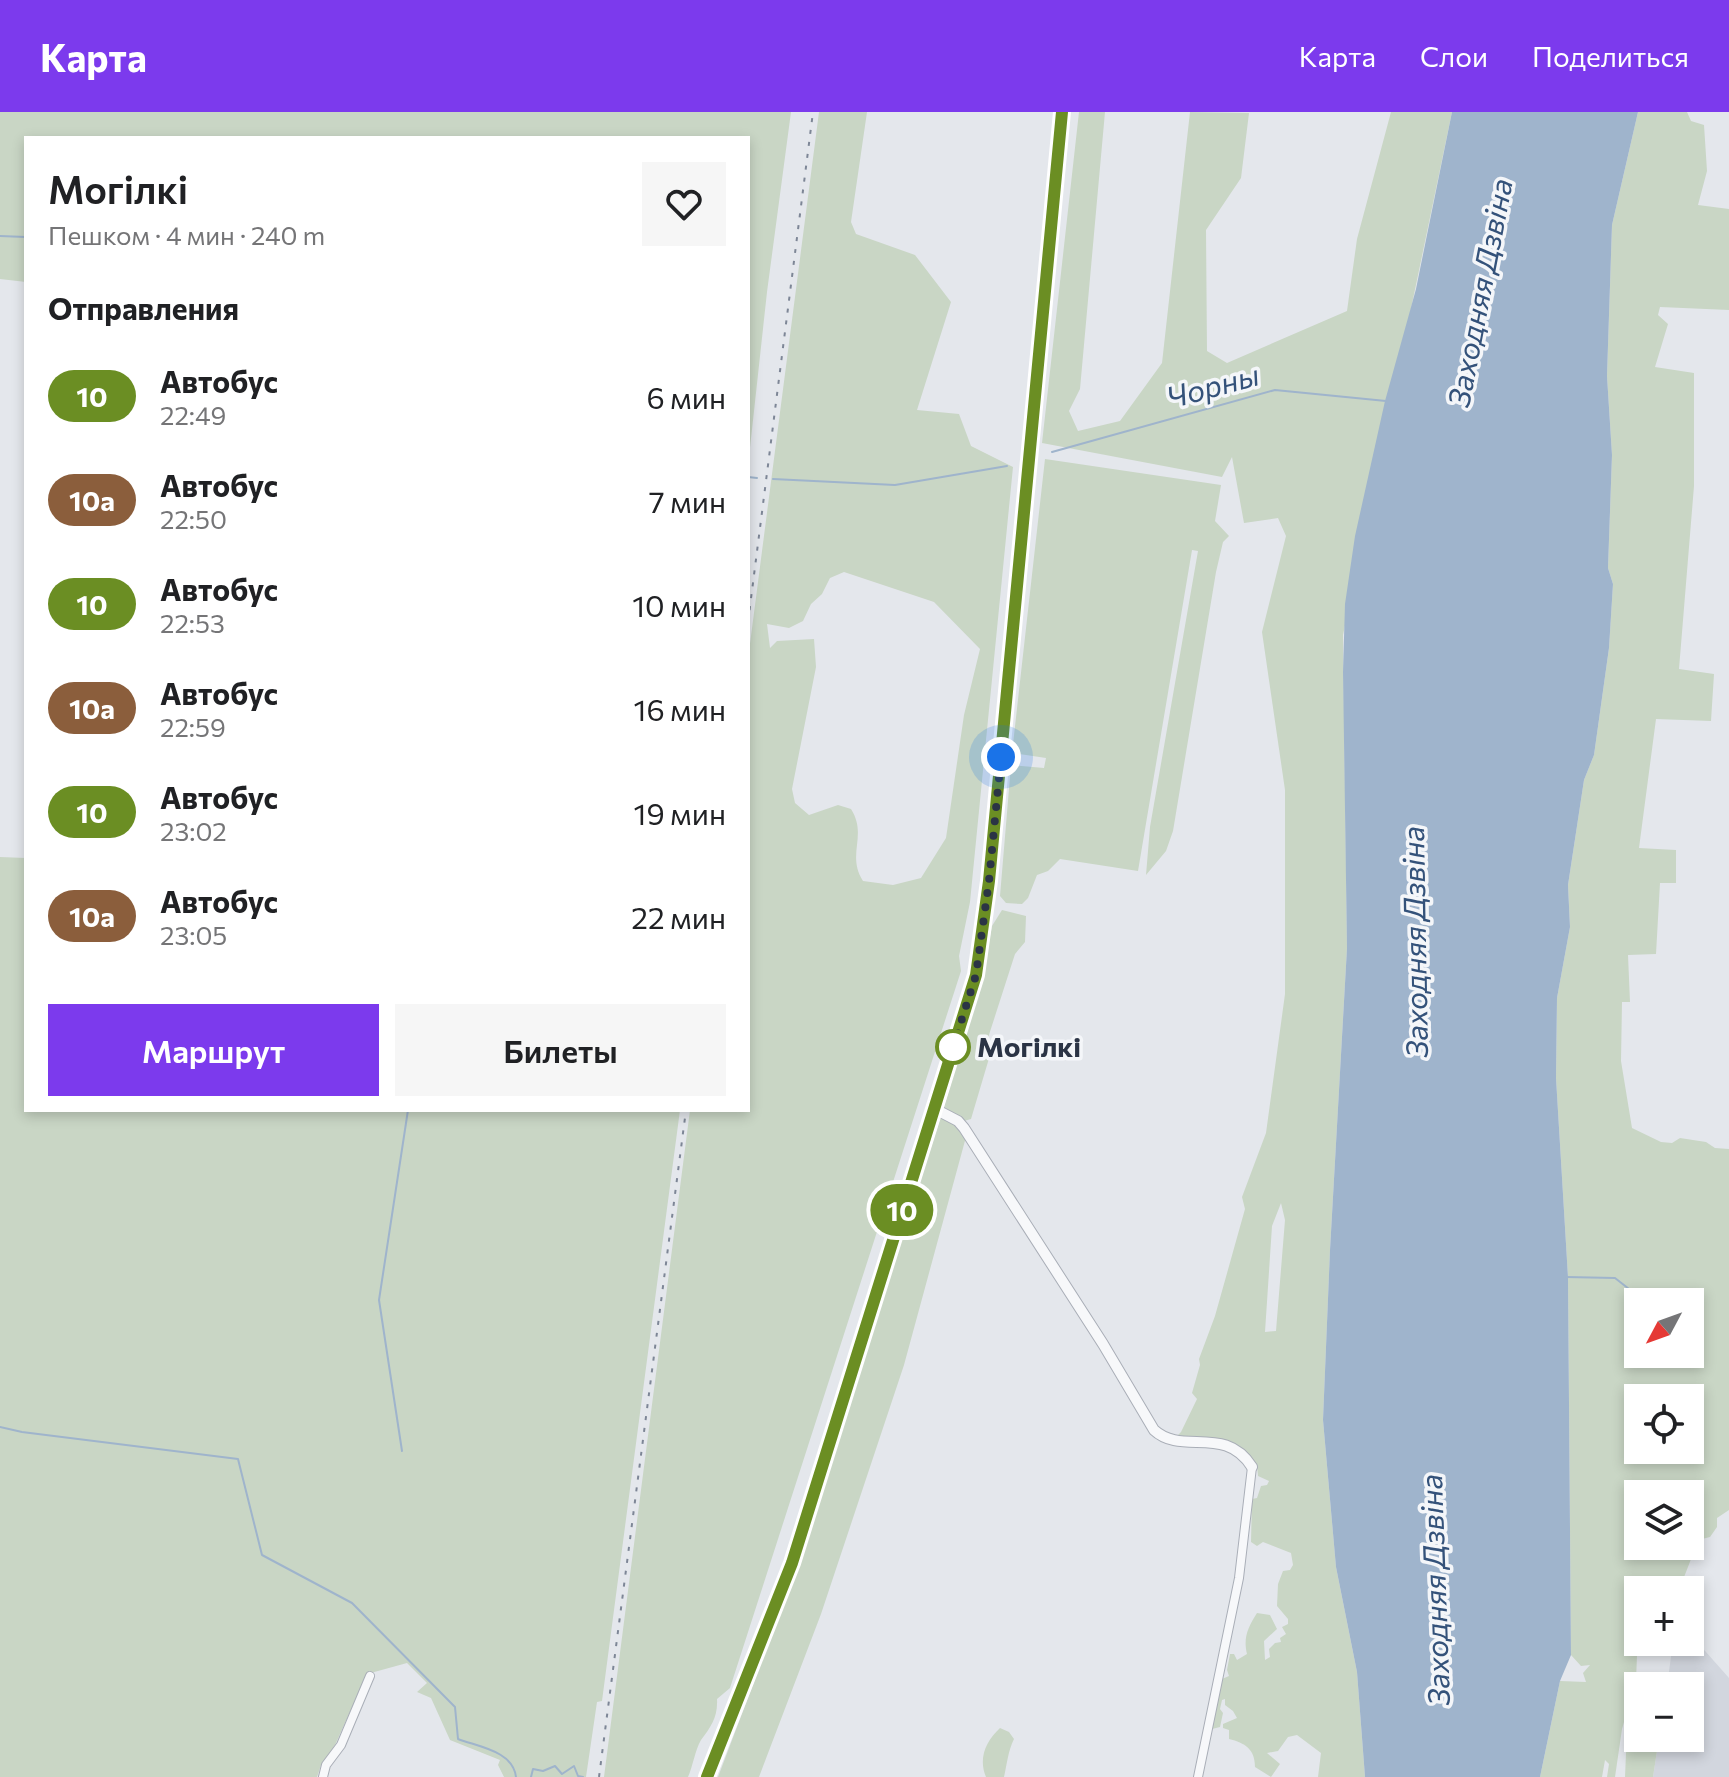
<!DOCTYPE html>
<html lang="ru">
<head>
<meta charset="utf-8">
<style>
	body { margin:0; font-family:Commissioner,sans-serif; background:#f6f6f6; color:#202124; height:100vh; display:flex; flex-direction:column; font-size:30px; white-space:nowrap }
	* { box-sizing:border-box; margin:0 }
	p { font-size:26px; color:#757577 }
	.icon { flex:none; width:44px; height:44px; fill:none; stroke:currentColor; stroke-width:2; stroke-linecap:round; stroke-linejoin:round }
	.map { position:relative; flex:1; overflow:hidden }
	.side { position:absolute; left:24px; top:24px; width:726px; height:976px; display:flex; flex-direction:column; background:#fff; border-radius:0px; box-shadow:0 4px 12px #0003 }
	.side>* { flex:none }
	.badge { padding:0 16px; border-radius:26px; font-size:28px; line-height:52px }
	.needle { width:52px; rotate:229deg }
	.tools { position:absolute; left:1624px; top:1176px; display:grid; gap:16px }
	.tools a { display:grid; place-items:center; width:80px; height:80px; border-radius:0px; background:#fff; box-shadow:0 4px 12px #0003; font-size:40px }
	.you { position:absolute; width:40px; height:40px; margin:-20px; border:6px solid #fff; border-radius:50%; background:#1a73e8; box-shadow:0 0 0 12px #1a73e833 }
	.map>.badge { position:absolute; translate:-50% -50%; box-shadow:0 0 0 4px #fff }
	h2 { padding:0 24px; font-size:30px; line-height:72px }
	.round { display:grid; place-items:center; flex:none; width:84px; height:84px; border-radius:0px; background:#f6f6f6 }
	.overview { display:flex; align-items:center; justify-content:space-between; height:136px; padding:0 24px }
	h1 { font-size:38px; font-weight:600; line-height:60px }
	.button { display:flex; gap:16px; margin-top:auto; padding:16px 24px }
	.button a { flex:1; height:92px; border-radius:0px; background:#7c3aed; color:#fff; font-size:32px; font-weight:600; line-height:92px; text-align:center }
	.button a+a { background:#f6f6f6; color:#202124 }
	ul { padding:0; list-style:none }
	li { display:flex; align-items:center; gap:24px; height:104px; padding:0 24px }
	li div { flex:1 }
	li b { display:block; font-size:30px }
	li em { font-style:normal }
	li .badge { min-width:88px; font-weight:700; text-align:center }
	header { display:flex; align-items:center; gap:48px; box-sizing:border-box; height:112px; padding:0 40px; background:#7c3aed; color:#fff }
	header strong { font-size:38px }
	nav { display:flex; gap:44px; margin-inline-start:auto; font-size:28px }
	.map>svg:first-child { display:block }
</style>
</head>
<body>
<header>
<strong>Карта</strong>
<nav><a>Карта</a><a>Слои</a><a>Поделиться</a></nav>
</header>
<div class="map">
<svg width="1729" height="1665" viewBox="0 0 1729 1665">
	<rect width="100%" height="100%" fill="#e4e7ec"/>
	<path fill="#d2d6de" d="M1690,1529L1698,1531L1729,1566V1665H1653L1659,1626H1690V1574H1667L1673,1530Z"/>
	<path fill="#c9d6c5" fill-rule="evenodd" d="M0,0H791L767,180L748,354V26H26V170L0,167Z
		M819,0H867L851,110L856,122L915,143L951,190L917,298L959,302L971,334L1013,355L970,790L959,844L961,859L730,1576L717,1587C718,1605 711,1615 701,1628C695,1638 693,1654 688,1665H604L690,998H748V547ZM844,460L934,490L980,537L964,603L946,726L921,766L893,773L863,769C846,742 868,724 851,697L838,693L809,703L795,691L792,677L816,555L814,527L777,529L770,536L767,512L789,516L803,509L811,492L822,482L830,466Z
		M1079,0H1105L1080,277L1069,299L1078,319L1120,309L1162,251L1190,0L1249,1L1241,66L1206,118L1207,239L1227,251L1347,199L1357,127L1391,0H1452L1343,523L1347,836L1330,1138L1323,1308L1336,1455L1357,1560L1365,1665H1318L1321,1641L1297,1623L1288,1625L1278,1639L1267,1641L1280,1652L1271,1665L1255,1655C1255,1637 1245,1631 1229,1627V1618L1223,1616V1612L1237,1606L1233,1599L1225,1593V1587L1222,1588L1220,1597L1223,1601L1220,1615L1212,1617L1222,1567L1229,1564L1227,1558L1230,1542H1234L1237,1548L1247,1542C1243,1526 1248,1515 1257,1501L1270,1503L1277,1517L1264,1529L1265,1548L1270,1545L1269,1537L1275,1531L1281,1530L1280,1526L1286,1522L1282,1515L1288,1512V1507L1277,1494L1278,1472L1283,1459L1290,1458L1293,1453L1291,1441L1263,1430L1257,1434L1251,1430L1252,1387L1257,1386L1261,1374L1267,1373L1269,1369L1258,1364L1257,1354L1234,1334L1175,1326L1181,1320L1197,1287L1192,1281L1200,1253L1199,1247L1215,1204L1245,1097L1242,1085L1266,1021L1285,882V678L1262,520L1286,424L1278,406L1244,411L1232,345L1222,365L1042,331ZM1281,1091L1285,1108L1276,1219L1265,1220L1272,1114Z
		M1638,0H1687L1691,9L1704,13L1707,59L1698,93L1729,97V198L1660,195L1658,203L1668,212L1655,255L1694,261V374L1679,557L1714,562L1711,609L1656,607L1639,736L1676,738V771H1660L1656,842L1628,843L1630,890H1622L1621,949L1632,1016L1661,1030L1672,1031L1680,1026L1706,1030L1715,1036L1729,1037V1398L1717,1406V1415L1710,1425L1702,1427L1693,1442L1679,1478H1638V1530H1655L1645,1541L1637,1544L1636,1568L1622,1617L1615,1665H1607L1609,1652L1605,1648L1602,1665H1540L1560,1569L1586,1570L1583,1561L1590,1553L1581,1554L1571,1543L1568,1165L1556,966L1557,886L1570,815L1568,773L1584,668L1594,643L1609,536L1613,472L1608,456L1612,343L1607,264L1612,113ZM1638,1190H1690V1242H1638ZM1638,1286H1690V1338H1638ZM1638,1382H1690V1434H1638Z
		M1045,347L1221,373L1215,409L1229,424L1223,430L1216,460L1173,719L1166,739L1146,763L1150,715L1198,439L1192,438L1138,759L1060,747L1048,759L1037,763L1028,786L1022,792L1006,791L1000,784L1011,653L1044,656L1046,646L1012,641Z
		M0,745L26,746V998H680L602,1589L597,1590L586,1665H504L498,1653L500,1648L450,1628L431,1586L417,1580L427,1571L407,1551L367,1562L335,1633L321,1653L317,1665H0Z
		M1002,798L1026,804L1025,830L1015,842L987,929L990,943L971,1007L964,1009L944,995L983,863L992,814Z
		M941,1004L955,1011L966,1025L904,1253L821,1502L759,1665H718L798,1454Z
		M1638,1585V1626H1659L1653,1665H1625L1627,1618Z
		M1000,1616L1009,1620L1014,1627C1008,1639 1007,1652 1004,1665H986C978,1646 986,1629 1000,1616Z"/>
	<path fill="#9fb4cc" d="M1452,0H1638L1612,113L1607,264L1612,343L1608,456L1613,472L1609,536L1594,643L1584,668L1568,773L1570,815L1557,886L1556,966L1568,1165L1571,1543L1560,1569L1540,1665H1365L1357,1560L1336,1455L1323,1308L1330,1138L1347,836L1343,560L1345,492L1355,424L1385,289L1416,177Z"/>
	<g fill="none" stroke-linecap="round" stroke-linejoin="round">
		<path stroke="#9fb4cc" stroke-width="2" d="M0,124L26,125
			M1052,340L1275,278L1386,289
			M748,365L757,366
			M773,367L895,373L1007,354
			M1566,1165L1615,1166L1629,1177
			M0,1315L22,1320L238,1347L262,1443L352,1491L455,1595L458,1627C479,1635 513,1639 516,1665
			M402,1339L379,1188L408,998
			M531,1665L533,1657L543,1659L555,1654L562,1662L574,1654L578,1664L583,1665"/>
		<g stroke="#a9aeb7" stroke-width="10">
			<path id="minor" d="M323,1665L326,1653L341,1633L370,1564
				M1198,1665L1239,1466L1252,1355"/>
		</g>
		<g stroke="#a9aeb7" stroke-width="12">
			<path id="tertiary" d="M933,996L958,1009L964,1016L1103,1232L1154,1318C1182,1344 1225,1312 1252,1355"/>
		</g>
		<g stroke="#a3abb8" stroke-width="14">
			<path id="primary" d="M707,1665L792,1451L976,863L989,769L1062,0"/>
		</g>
		<use href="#minor" stroke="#f7f8fa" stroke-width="8"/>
		<use href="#tertiary" stroke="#f7f8fa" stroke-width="10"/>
		<use href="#primary" stroke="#fff" stroke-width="12"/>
		<path stroke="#7d8696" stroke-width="2" stroke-dasharray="4 8" stroke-linecap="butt" d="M748,510L813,0
			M599,1665L686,998"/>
	</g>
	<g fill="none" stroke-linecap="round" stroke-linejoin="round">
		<g stroke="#fff" stroke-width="18">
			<path id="line" d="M707,1665L792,1451L976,863L989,769L1062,0"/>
		</g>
		<use href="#line" stroke="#6b8e23" stroke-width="12"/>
		<path stroke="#2b3445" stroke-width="8" stroke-dasharray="0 14.4" d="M953,935L976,863L989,769L1001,645"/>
	</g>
	<circle fill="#fff" stroke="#6b8e23" stroke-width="4" cx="953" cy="935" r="16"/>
	<g text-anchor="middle" stroke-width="7" stroke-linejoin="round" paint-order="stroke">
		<g font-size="28" font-weight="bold" fill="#2b3445" stroke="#f4f6f9" text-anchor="start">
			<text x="977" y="945">Могілкі</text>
		</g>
		<g font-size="30" font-style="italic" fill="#34527a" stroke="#f4f6f9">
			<text transform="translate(1481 181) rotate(-79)" y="10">Заходняя Дзвіна</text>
			<text transform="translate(1213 275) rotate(-15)" y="10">Чорны</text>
			<text transform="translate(1416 830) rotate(-91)" y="10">Заходняя Дзвіна</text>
			<text transform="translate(1436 1478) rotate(-92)" y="10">Заходняя Дзвіна</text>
		</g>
	</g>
</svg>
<div class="tools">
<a><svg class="needle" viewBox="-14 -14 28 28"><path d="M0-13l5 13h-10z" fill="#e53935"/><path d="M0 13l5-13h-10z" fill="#757577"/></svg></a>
<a><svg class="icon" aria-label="locate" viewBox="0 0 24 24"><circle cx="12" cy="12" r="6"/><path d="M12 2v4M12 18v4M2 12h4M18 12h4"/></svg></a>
<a><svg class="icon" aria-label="layers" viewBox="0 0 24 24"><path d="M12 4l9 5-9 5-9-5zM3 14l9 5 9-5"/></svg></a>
<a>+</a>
<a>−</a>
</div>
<div class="you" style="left:1001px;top:645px"></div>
<b class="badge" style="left:902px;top:1098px;background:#6b8e23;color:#fff">10</b>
<section class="side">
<div class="overview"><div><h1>Могілкі</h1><p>Пешком · 4 мин · 240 m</p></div><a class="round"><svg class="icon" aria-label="heart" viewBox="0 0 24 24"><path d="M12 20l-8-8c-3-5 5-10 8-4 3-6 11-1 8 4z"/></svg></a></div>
<h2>Отправления</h2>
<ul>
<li><span class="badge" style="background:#6b8e23;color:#fff">10</span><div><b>Автобус</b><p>22:49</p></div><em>6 мин</em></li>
<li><span class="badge" style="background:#8b5e3c;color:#fff">10а</span><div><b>Автобус</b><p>22:50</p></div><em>7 мин</em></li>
<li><span class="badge" style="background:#6b8e23;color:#fff">10</span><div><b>Автобус</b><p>22:53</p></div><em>10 мин</em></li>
<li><span class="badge" style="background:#8b5e3c;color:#fff">10а</span><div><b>Автобус</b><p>22:59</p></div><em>16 мин</em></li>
<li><span class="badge" style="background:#6b8e23;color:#fff">10</span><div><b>Автобус</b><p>23:02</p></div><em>19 мин</em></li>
<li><span class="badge" style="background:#8b5e3c;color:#fff">10а</span><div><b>Автобус</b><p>23:05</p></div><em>22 мин</em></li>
</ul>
<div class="button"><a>Маршрут</a><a>Билеты</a></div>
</section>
</div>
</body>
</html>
